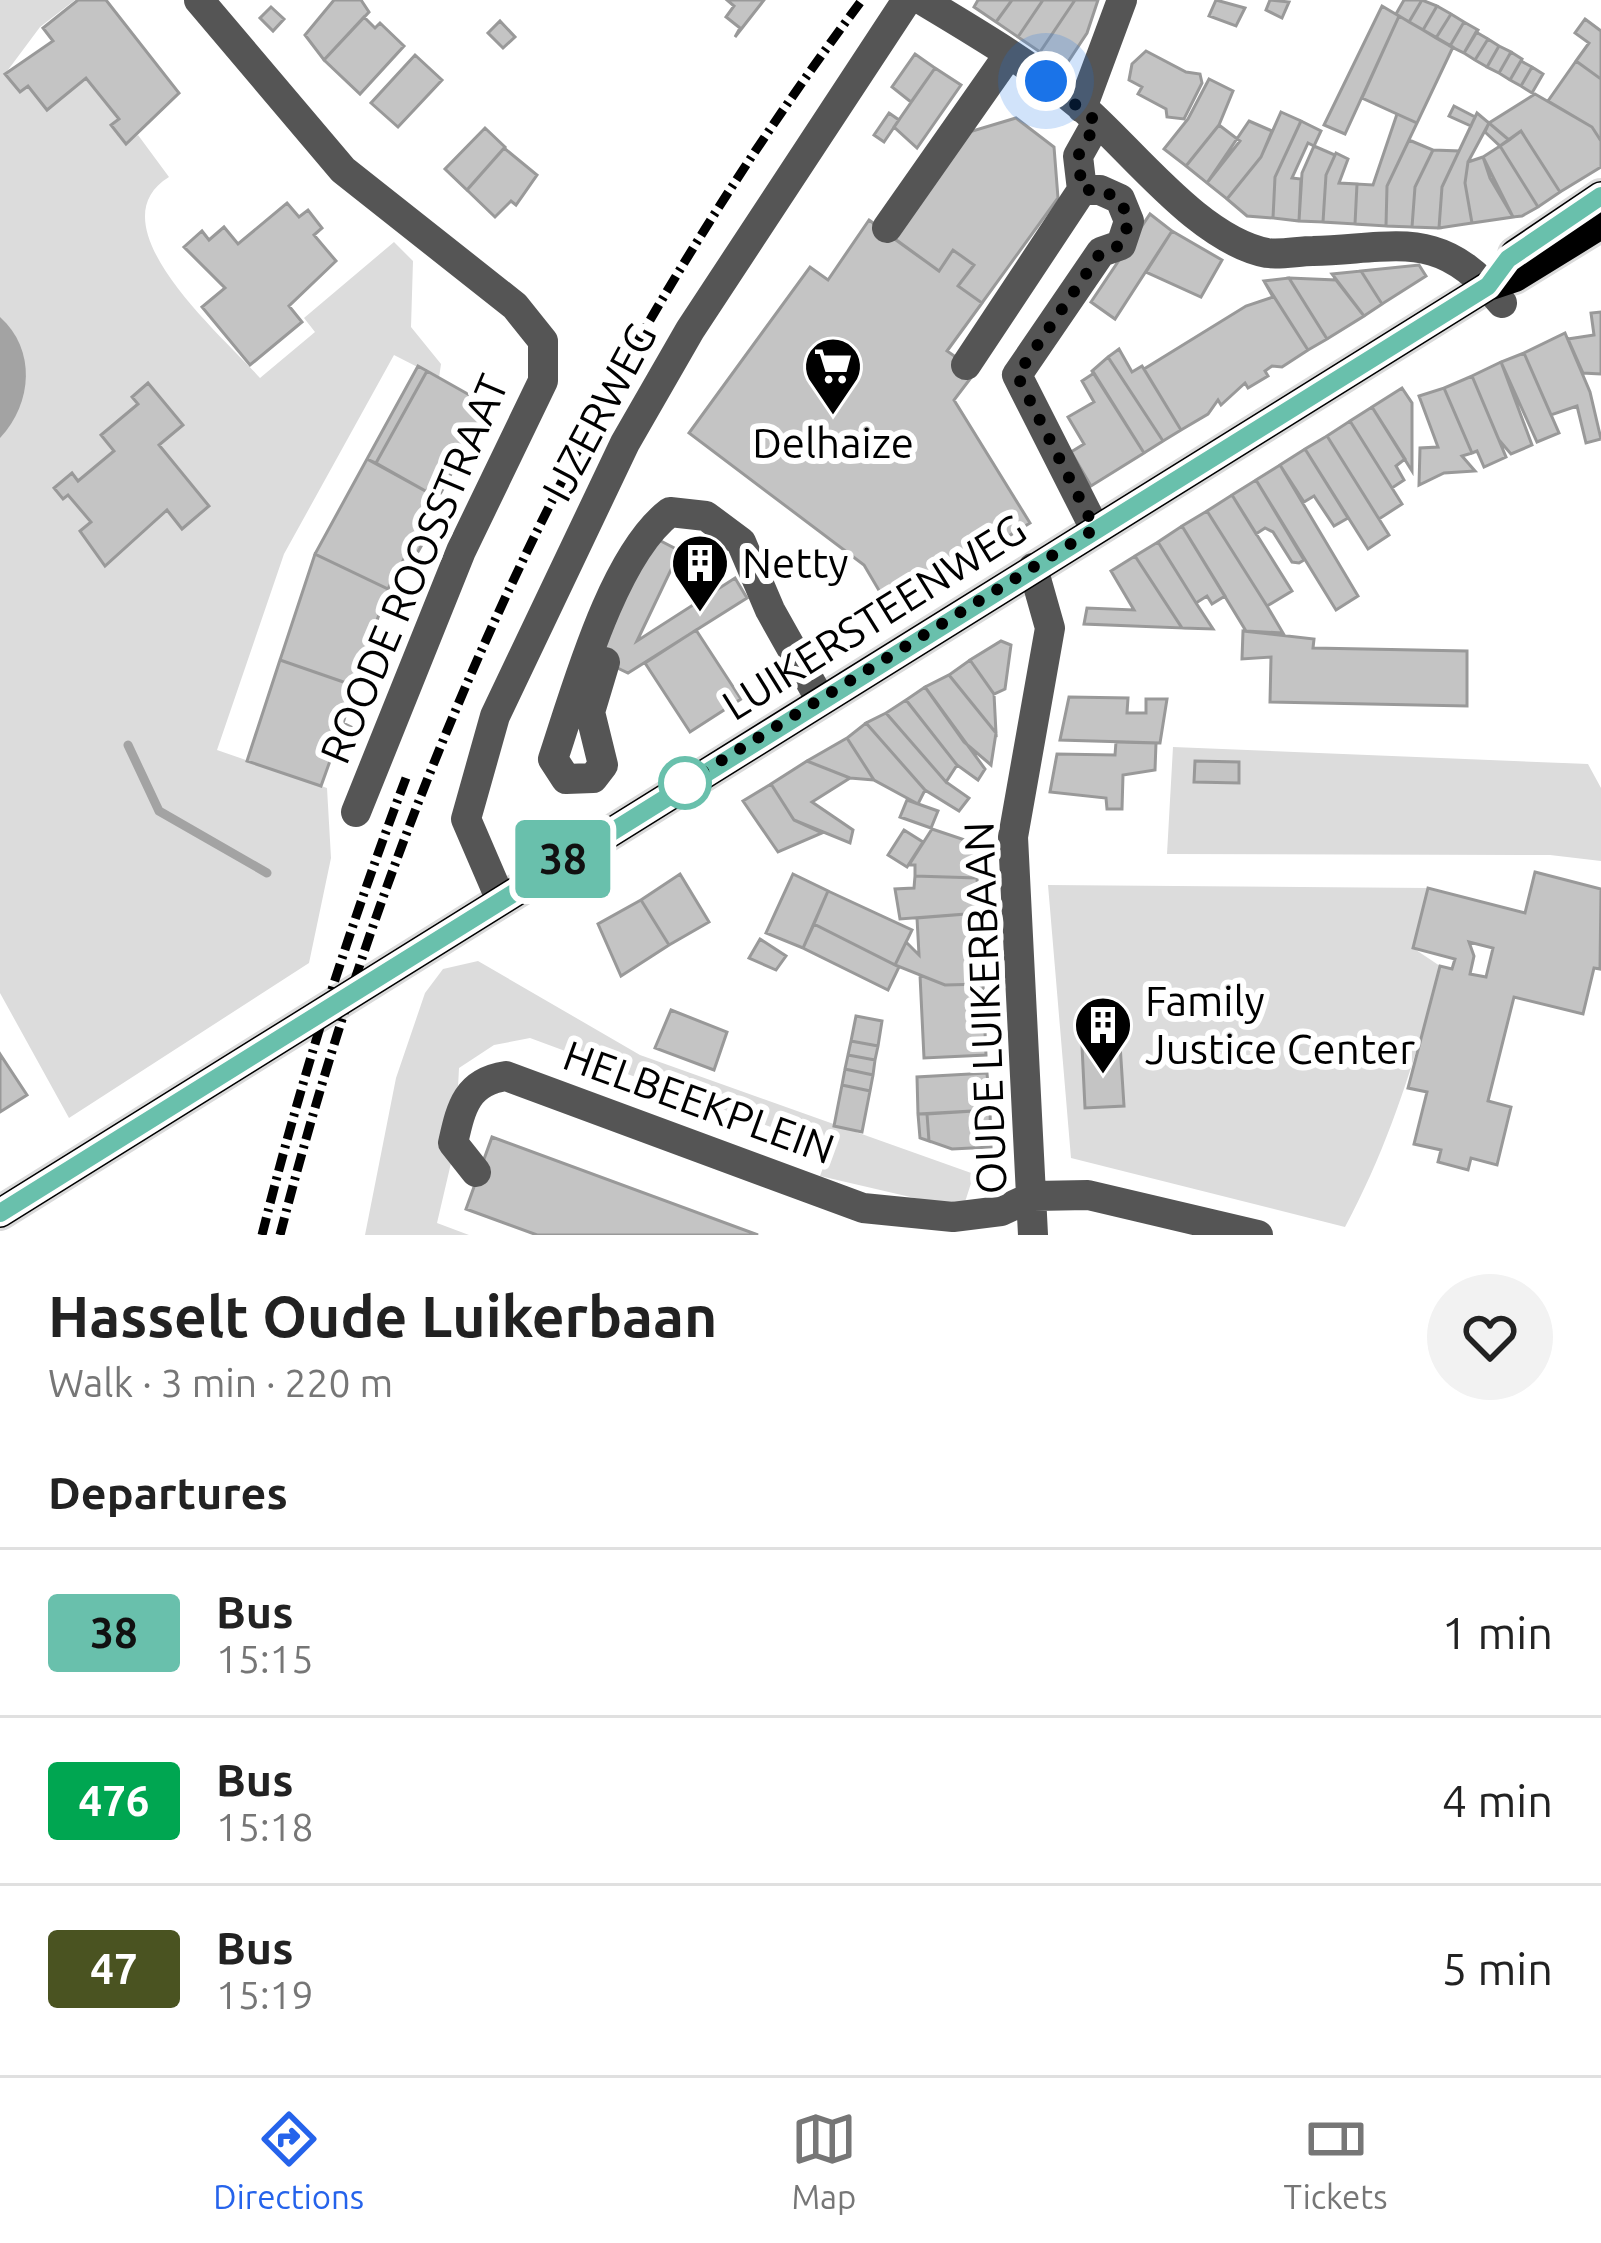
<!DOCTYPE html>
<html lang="en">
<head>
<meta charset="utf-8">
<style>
	body { margin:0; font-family:Ubuntu,sans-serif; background:#f2f2f2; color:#222; height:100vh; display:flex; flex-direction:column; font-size:45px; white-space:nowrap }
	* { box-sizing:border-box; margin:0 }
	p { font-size:39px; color:#767676 }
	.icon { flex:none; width:66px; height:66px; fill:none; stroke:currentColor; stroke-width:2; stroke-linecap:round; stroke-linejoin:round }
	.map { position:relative; height:1235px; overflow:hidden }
	.details { display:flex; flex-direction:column; background:#fff; flex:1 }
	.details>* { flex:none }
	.badge { padding:0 24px; border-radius:9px; font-size:42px; line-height:78px }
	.you { position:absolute; width:60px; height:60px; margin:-30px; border:9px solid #fff; border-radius:50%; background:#1a73e8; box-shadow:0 0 0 18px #1a73e833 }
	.map>.badge { position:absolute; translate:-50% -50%; box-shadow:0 0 0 6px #fff }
	h2 { padding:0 48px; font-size:45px; line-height:108px }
	.round { display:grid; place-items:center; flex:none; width:126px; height:126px; border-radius:63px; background:#f2f2f2 }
	.summary { display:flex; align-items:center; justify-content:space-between; height:204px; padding:0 48px }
	h1 { font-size:57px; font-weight:700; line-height:90px }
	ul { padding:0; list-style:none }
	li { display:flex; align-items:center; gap:36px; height:168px; padding:0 48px; border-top:3px solid #e0e0e0 }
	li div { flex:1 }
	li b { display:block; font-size:45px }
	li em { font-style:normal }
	li .badge { min-width:132px; font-weight:700; text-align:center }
	.menu { display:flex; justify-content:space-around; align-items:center; height:168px; border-top:3px solid #e0e0e0; background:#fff; font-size:33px; color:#767676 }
	.menu a { display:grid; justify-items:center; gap:6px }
	.menu .selected { color:#2563eb }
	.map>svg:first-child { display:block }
</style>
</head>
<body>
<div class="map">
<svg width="1601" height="1235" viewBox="0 0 1601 1235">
	<rect width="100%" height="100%" fill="#fff"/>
	<path fill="#dcdcdc" d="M0,0H75L40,27L5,74L19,92L28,86L47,109L86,78L119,119L112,126L126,144L138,135L169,177C91,225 225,338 260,378L315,332L304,318L394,242L413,261L411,327L441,364L439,378L394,355L284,554L217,750L327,788L331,858L309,963L69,1118L0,993Z
		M1173,747L1588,764L1601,788V861L1550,855L1167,854Z
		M1048,885L1428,888L1413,948L1440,966C1416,1058 1390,1143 1345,1227L1071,1158Z
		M478,961L640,1055L974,1174L965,1202L949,1206L820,1176L830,1149L530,1038L494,1045L459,1068L455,1146L437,1223L469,1235H365L396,1078L425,993L443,969Z"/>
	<path fill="#a3a3a3" d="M0,317C36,349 33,403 0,438Z"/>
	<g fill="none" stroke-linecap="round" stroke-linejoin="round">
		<path stroke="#a3a3a3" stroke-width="9" d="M128,745L159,811L267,873"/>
	</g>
	<path fill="#c4c4c4" stroke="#999" stroke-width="3" fill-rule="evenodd" d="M78,0H106L179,93L126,144L111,125L119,119L86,78L47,110L28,86L20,92L5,74L53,41L43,28Z
		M334,0H361L369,12L324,60L305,35Z
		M727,0H764L735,37L740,28L726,17L734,6Z
		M978,0H1012L996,22L974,7Z
		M1012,0H1043L1018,37L996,22Z
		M1043,0H1075L1040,52L1018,37Z
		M1098,0L1087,33L1064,68L1040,52L1075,0Z
		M1216,0L1245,8L1236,26L1209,16Z
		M1270,0L1289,2L1282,18L1266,10Z
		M1404,0H1422L1409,22L1396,14Z
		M1422,0L1437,6L1423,30L1409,22Z
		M1382,6L1399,16L1345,134L1324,125Z
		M1437,6L1451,14L1436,38L1423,30Z
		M271,7L284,19L273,31L260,18Z
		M1451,14L1464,22L1450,46L1436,38Z
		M1399,16L1453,47L1417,123L1362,98Z
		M364,17L375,28L380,23L404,46L360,94L324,60Z
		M1585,19L1601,31V79L1576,61L1589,43L1575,33Z
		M500,21L515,37L503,48L488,33Z
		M1464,22L1478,30L1464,53L1450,46Z
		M1476,32L1488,39L1475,60L1464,53Z
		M1488,39L1499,46L1487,67L1475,60Z
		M1499,46L1511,52L1499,73L1487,67Z
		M1146,51L1186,72L1200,74L1202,83L1184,119L1167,117L1166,109L1138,94L1142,87L1129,80L1132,64Z
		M1511,52L1522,59L1510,80L1499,73Z
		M915,54L935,68L911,102L892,87Z
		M415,55L442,80L398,127L371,103Z
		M1521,61L1532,67L1521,86L1510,80Z
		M1576,61L1601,79V141L1592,127L1548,101Z
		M1532,67L1543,74L1532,93L1521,86Z
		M935,68L961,85L917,148L894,127Z
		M1209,79L1233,91L1219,125L1186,166L1164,149L1188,119Z
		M1535,94L1592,127L1601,141V167L1560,192L1521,131L1509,140L1489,123Z
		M1454,106L1475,117L1471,126L1449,116Z
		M1281,112L1301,121L1275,177L1273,218L1247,216L1227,199L1261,157Z
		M889,113L899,120L884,142L874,135Z
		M1477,113L1489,123L1468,162L1465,183L1472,223L1439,228L1442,187Z
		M1397,114L1417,123L1387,186L1386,226L1355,224L1357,184L1373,185Z
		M1016,118L1054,147L1058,198L982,303L958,286L974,265L953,250L939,271L893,238L969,132Z
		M1249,121L1272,131L1261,157L1227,199L1207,183Z
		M1301,121L1321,131L1314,146L1308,143L1292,178L1301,179L1299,221L1273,218L1275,177Z
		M1489,123L1509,140L1500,146L1485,132Z
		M1219,125L1240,141L1207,183L1186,166Z
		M485,128L505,147L467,190L445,169Z
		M1521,131L1560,192L1538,207L1500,146Z
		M1409,140L1433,150L1415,187L1412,227L1386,226L1387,186Z
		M1314,146L1335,155L1326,175L1323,222L1299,221L1302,173Z
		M1500,146L1538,207L1522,216L1513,217L1483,157Z
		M504,148L537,175L516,205L511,201L495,217L467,190Z
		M1433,150L1459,151L1442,187L1439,228L1412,227L1415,187Z
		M1336,153L1348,159L1339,183L1357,184L1355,224L1323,222L1326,175Z
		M1483,157L1490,178L1513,217L1472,223L1465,183L1468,162Z
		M287,203L299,217L308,210L322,228L314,235L336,261L289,306L302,322L250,365L202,307L225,288L184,247L202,231L209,240L224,227L238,244Z
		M1150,214L1172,231L1115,319L1091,302Z
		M869,220L939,271L953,250L974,265L958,286L982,303L947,351L976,371L954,400L1030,523L890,609L864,565L689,433L810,267L828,280Z
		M1172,231L1222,260L1201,297L1146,272Z
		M1419,265L1426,276L1382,304L1361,271Z
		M1361,271L1382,304L1364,316L1332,274Z
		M1289,278L1336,280L1364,316L1327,339Z
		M1289,278L1327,339L1308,350L1264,281Z
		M1264,281L1308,350L1282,367L1272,366L1265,371L1268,376L1248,388L1245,383L1221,405L1218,400L1208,414L1181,430L1144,369L1246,306L1273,297Z
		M1601,312V374L1583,373L1568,339L1594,335L1591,313Z
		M1565,333L1590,392L1601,439L1586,443L1577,406L1551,415L1524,353Z
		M1119,349L1132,372L1142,366L1181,430L1163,441L1108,357Z
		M1524,353L1559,433L1537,442L1501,362Z
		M1108,357L1163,441L1144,453L1092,371Z
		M1501,362L1532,445L1511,454L1499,440L1472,376Z
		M418,366L427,371L376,463L367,459Z
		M427,371L489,406L469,441L477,446L465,467L457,463L438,498L376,463Z
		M1094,373L1144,453L1091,486L1071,452L1084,444L1068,417L1094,402L1082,381Z
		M1472,376L1506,457L1484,467L1477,451L1472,453L1444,388Z
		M148,383L183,425L159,445L209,506L182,529L167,510L105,566L80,531L91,522L68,495L63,499L54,488L72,473L78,481L114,451L101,435L138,404L132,397Z
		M1402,388L1412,403V471L1372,407Z
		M1444,388L1472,453L1462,456L1475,471L1444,473L1419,485L1420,448L1438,447L1419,396Z
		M1372,407L1405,459L1396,466L1404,480L1392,488L1350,421Z
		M1350,421L1402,504L1379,519L1327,436Z
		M1327,436L1389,535L1368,549L1305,449Z
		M1305,449L1348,518L1334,526L1314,496L1304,502L1280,465Z
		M367,459L438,498L419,532L427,536L415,557L407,553L388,589L315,554Z
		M1280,465L1358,596L1336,610L1256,480Z
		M1256,480L1304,560L1299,563L1292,562L1273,532L1265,528L1256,534L1232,495Z
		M1232,495L1292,591L1267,606L1207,511Z
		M1207,511L1267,606L1283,633L1246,631L1182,526Z
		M1182,526L1225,596L1212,604L1207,596L1196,603L1158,542Z
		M653,537L680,551L637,641L735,578L747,598L628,673L593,656Z
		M1158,542L1196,603L1213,629L1182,628L1135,556Z
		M315,554L388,589L375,626L383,632L376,652L367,649L355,686L280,660Z
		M1135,556L1182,628L1084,624L1087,608L1134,610L1111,571Z
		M696,630L741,699L690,732L645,663Z
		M1243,631L1314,639L1313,648L1467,651V706L1270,702L1271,657L1242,659Z
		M1001,641L1011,645L1005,689L994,694L970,660Z
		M280,660L355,686L343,723L351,727L342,750L335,747L321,786L247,761Z
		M970,660L994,694L996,733L949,675Z
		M949,675L996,733L991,765L964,742L925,687Z
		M925,687L985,769L978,780L957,765L906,700Z
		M1069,697L1128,698L1127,713H1146V699H1167L1160,743L1060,740Z
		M906,700L957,765L946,782L886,713Z
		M886,713L946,782L969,798L959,811L925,790L866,723Z
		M866,723L925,790L918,804L874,780L847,738Z
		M847,738L874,780L850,778L807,761Z
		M1116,742L1156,743L1155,770L1123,775L1122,809H1107L1106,798L1050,792L1057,754L1115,755Z
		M807,761L850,778L812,802L853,830L850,843L794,820L771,784Z
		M1195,761L1239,762V783L1194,782Z
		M771,784L794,820L822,833L778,852L743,801Z
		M907,800L938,811L931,828L900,817Z
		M932,829L977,844V878L915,876V865H909Z
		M904,830L923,842L907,867L888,855Z
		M1535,872L1601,889L1600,969L1594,968L1583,1014L1514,997L1488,1101L1511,1107L1497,1165L1471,1158L1468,1170L1438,1162L1441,1150L1414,1144L1427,1092L1408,1088L1440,966L1452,969L1455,959L1413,948L1428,888L1525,913ZM1469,942L1493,948L1486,977L1470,974L1474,956Z
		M680,874L709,922L669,945L641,900Z
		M793,874L828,891L803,948L766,933Z
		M915,876L977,878L979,913L900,919L895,889L914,888Z
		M828,891L912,930L895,965L814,924Z
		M641,900L669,945L621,976L598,924Z
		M979,913L983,984L945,985L895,965L906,942L919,955L917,918Z
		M814,924L899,967L888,990L803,948Z
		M760,939L786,956L776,970L749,958Z
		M920,975L945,985L983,984L986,1055L924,1058Z
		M671,1010L727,1032L714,1070L655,1048Z
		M856,1016L882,1021L878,1046L851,1041Z
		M851,1041L878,1046L875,1060L848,1055Z
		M1120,1044L1124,1106L1085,1108L1082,1046Z
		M0,1054L27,1095L0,1112Z
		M848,1055L875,1060L873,1075L845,1069Z
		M845,1069L873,1075L870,1091L842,1085Z
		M987,1073L990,1110L918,1114L917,1077Z
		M842,1085L870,1091L862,1132L834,1126Z
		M990,1110L991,1147L952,1149L929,1141L927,1114Z
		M918,1114H927L929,1141L920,1138Z
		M492,1137L758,1235H537L466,1209Z"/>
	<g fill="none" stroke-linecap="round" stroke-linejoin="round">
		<g stroke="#dbdbdb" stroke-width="36">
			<path id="major" d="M1515,254L1601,196
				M0,1213L1488,286L1515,277L1601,224"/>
		</g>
		<path stroke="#555" stroke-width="30" d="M199,0L343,170L515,306L543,341V381L461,551L356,812
			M922,0C977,33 1033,66 1082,107C1132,150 1199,240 1267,253C1281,255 1299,251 1313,251C1401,248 1440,228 1502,303
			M1082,108L1122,0
			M1082,190L1078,156L1097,122
			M887,228L1009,54
			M966,365L1082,190H1100L1120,199L1129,221L1121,245L1101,252L1017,375L1095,529
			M1033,568L1050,628L1013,837L1033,1235
			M605,662L590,712L603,765L593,778L566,779L553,759C576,690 613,555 670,512L706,516L741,542L770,610L820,699
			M500,898L466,819L495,716L625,443L690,330L907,0
			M476,1172L453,1143C461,1108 466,1082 506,1076L863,1208L953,1217L1001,1211L1034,1196L1088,1195L1258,1235"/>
		<use href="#major" stroke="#000" stroke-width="30"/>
		<path stroke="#000" stroke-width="9" stroke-dasharray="18 6 3 6" stroke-linecap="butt" d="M262,1235C301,1079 349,928 406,778
			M280,1235C397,782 581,376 862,0"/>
	</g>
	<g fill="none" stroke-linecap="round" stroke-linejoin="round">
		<g stroke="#fff" stroke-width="27">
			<path id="line" d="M0,1213L1488,286L1508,259L1601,196"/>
		</g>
		<use href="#line" stroke="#69c0ac" stroke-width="18"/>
		<path stroke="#000" stroke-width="12" stroke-dasharray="0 21.6" d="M685,783L1095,529L1017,375L1101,252L1121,245L1129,221L1120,199L1100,190H1082L1078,156L1097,122L1046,81"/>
	</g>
	<defs>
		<g id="supermarket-pin" transform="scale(3)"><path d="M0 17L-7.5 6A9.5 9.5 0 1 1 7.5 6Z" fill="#000" stroke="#fff"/><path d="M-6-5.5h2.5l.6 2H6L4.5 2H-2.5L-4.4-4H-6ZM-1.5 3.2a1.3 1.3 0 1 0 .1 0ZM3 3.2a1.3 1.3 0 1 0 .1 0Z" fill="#fff"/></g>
		<g id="building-pin" transform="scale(3)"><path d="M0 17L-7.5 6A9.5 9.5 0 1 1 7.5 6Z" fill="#000" stroke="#fff"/><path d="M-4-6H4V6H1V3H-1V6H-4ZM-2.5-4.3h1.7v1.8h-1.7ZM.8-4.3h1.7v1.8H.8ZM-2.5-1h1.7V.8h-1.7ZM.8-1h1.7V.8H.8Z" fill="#fff"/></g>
	</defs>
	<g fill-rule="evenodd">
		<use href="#supermarket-pin" x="833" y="366"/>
		<use href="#building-pin" x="700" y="563"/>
		<use href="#building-pin" x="1103" y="1025"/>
	</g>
	<circle fill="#fff" stroke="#69c0ac" stroke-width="6" cx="685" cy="783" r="24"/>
	<g text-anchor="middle" stroke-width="12" stroke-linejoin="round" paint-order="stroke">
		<g font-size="42" fill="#000" stroke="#fff">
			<text transform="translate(599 412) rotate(-62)" y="15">IJZERWEG</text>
			<text transform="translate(414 569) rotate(-67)" y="15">ROODE ROOSSTRAAT</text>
			<text transform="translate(874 617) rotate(-32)" y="15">LUIKERSTEENWEG</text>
			<text transform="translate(985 1008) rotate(-92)" y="15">OUDE LUIKERBAAN</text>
			<text transform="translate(699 1102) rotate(20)" y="15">HELBEEKPLEIN</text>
		</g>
		<g font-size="42" fill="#000" stroke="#fff" text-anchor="start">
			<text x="833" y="458" text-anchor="middle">Delhaize</text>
			<text x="742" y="578">Netty</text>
			<text x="1145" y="1016">Family<tspan x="1145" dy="48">Justice Center</tspan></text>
		</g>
	</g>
</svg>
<div class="you" style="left:1046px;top:81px"></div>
<b class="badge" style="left:563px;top:859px;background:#69c0ac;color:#111">38</b>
</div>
<section class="details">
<div class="summary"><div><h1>Hasselt Oude Luikerbaan</h1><p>Walk · 3 min · 220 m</p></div><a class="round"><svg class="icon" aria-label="heart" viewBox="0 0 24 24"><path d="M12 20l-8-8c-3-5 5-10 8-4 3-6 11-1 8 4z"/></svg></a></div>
<h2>Departures</h2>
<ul>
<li><span class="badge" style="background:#69c0ac;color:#111">38</span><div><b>Bus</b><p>15:15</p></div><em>1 min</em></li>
<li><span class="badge" style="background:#00a651;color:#fff">476</span><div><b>Bus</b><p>15:18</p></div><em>4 min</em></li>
<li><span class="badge" style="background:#4a5321;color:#fff">47</span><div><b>Bus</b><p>15:19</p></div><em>5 min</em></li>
</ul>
</section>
<nav class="menu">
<a class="selected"><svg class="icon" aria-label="directions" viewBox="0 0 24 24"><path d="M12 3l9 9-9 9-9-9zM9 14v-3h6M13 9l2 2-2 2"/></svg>Directions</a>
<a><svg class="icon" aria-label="map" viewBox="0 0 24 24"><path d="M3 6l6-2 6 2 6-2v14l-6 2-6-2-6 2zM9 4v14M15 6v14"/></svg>Map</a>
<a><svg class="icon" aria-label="tickets" viewBox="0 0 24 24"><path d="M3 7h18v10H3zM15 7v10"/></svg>Tickets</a>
</nav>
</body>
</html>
